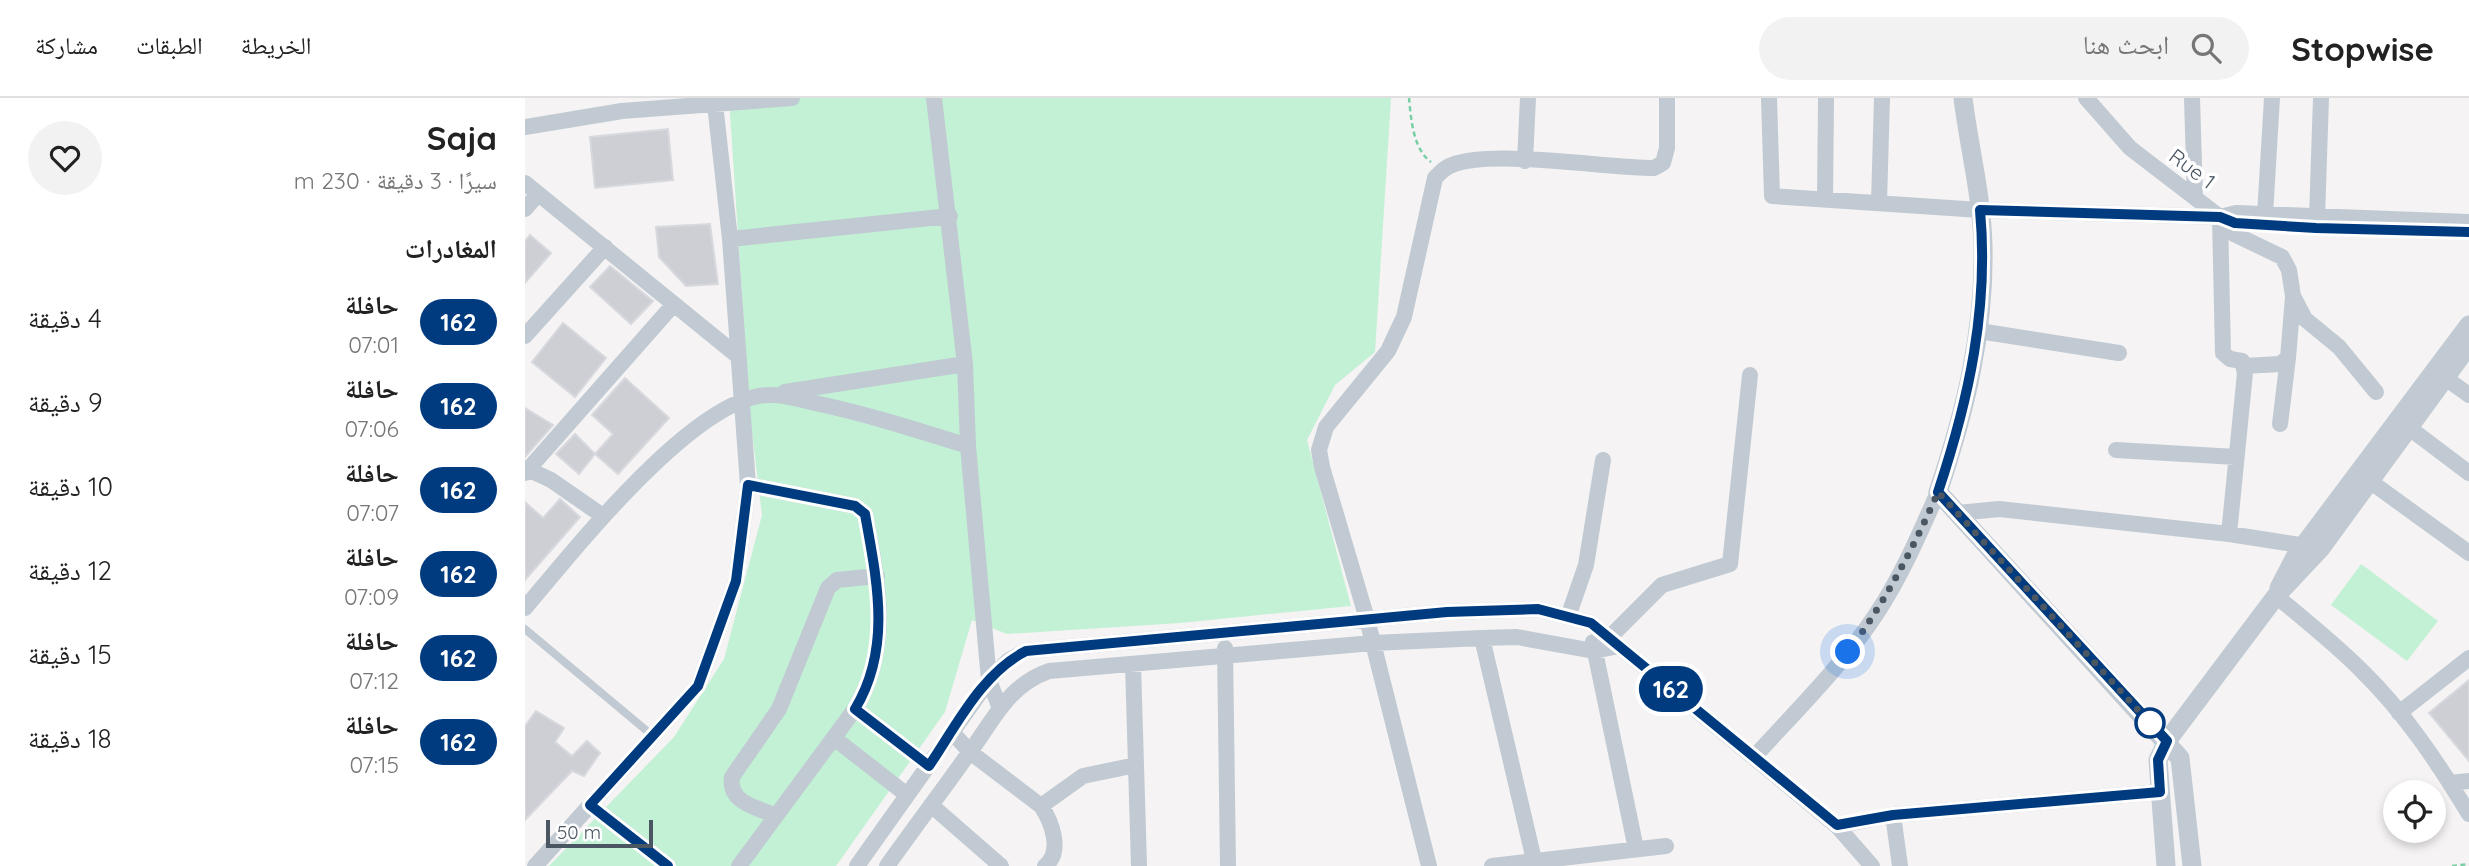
<!DOCTYPE html>
<html lang="ar">
<head>
<meta charset="utf-8">
<style>
	body { margin:0; font-family:Quicksand,"Noto Naskh Arabic",sans-serif; background:#f2f2f2; color:#222; direction:rtl; height:100vh; display:flex; flex-direction:column; font-size:26px; white-space:nowrap }
	* { box-sizing:border-box; margin:0 }
	p { font-size:23px; color:#767676 }
	.icon { flex:none; width:38px; height:38px; fill:none; stroke:currentColor; stroke-width:2; stroke-linecap:round; stroke-linejoin:round }
	.map { position:relative; flex:1; overflow:hidden; direction:ltr }
	.drawer { display:flex; flex-direction:column; background:#fff; width:525px }
	.drawer>* { flex:none }
	.badge { padding:0 14px; border-radius:23px; font-size:24px; line-height:46px }
	.tools { position:absolute; left:1858px; top:682px; display:grid; gap:14px }
	.tools a { display:grid; place-items:center; width:63px; height:63px; border-radius:50%; background:#fff; box-shadow:0 4px 10px #0003; font-size:35px }
	.scale { position:absolute; left:21px; bottom:18px; width:107px; box-sizing:border-box; padding-left:7px; border:4px solid #4a5661; border-top:0; font-size:19px; line-height:24px; white-space:nowrap; color:#4a5661; -webkit-text-stroke:5px #fff; paint-order:stroke }
	.you { position:absolute; width:35px; height:35px; margin:-18px; border:5px solid #fff; border-radius:50%; background:#1a73e8; box-shadow:0 0 0 10px #1a73e833 }
	.map>.badge { position:absolute; translate:-50% -50%; box-shadow:0 0 0 4px #fff }
	h2 { padding:0 28px; font-size:26px; line-height:63px }
	.round { display:grid; place-items:center; flex:none; width:74px; height:74px; border-radius:37px; background:#f2f2f2 }
	.headline { display:flex; align-items:center; justify-content:space-between; height:119px; padding:0 28px }
	h1 { font-size:33px; font-weight:700; line-height:52px }
	ul { padding:0; list-style:none }
	li { display:flex; align-items:center; gap:21px; height:84px; padding:0 28px }
	li div { flex:1 }
	li b { display:block; font-size:26px }
	li em { font-style:normal }
	li .badge { min-width:77px; font-weight:700; text-align:center }
	header { display:flex; align-items:center; gap:42px; box-sizing:border-box; height:98px; padding:0 35px; background:#fff; border-bottom:2px solid #e0e0e0 }
	header strong { font-size:33px }
	nav { display:flex; gap:38px; margin-inline-start:auto; font-size:24px }
	.search { width:490px; height:63px; background:#f2f2f2; display:flex; align-items:center; gap:18px; box-sizing:border-box; padding:0 24px; border-radius:38px; color:#767676; font-size:26px }
	main { display:flex; flex:1; min-height:0 }
	.map>svg:first-child { display:block }
</style>
</head>
<body>
<header>
<strong>Stopwise</strong>
<div class="search"><svg class="icon" aria-label="search" viewBox="0 0 24 24"><circle cx="10" cy="10" r="6"/><path d="M15 15l6 6"/></svg>ابحث هنا</div>
<nav><a>الخريطة</a><a>الطبقات</a><a>مشاركة</a></nav>
</header>
<main>
<div class="map">
<svg width="1944" height="768" viewBox="0 0 1944 768">
	<rect width="100%" height="100%" fill="#f5f3f3"/>
	<path fill="#c3f1d5" d="M204,0H866L850,254L810,287L782,342L826,508L655,525L482,536L447,522L420,614L311,768H24L149,639L199,561L237,417L225,318Z
		M1836,466L1913,523L1882,563L1806,507Z"/>
	<path fill="#cdcfd5" stroke="#d7d9de" stroke-width="2" d="M143,31L148,82L70,90L65,39Z
		M185,126L193,186L161,188L134,159L131,129Z
		M5,137L26,155L0,185V143Z
		M85,168L128,203L106,226L65,189Z
		M38,225L81,260L50,299L7,264Z
		M100,280L144,320L93,376L70,356L88,336L67,317Z
		M0,310L28,327L0,359Z
		M50,336L70,356L54,376L31,356Z
		M35,401L55,419L0,482V404L18,420Z
		M1944,582V663L1904,615Z
		M11,613L39,630L30,644L47,658L62,643L75,655L59,678L47,673L0,722V628Z"/>
	<g fill="none" stroke-linecap="round" stroke-linejoin="round">
		<path stroke="#7ad0a6" stroke-width="2.5" stroke-dasharray="5 3.5" stroke-linecap="butt" d="M884,0C886,21 888,51 906,64
			M1927,768L1944,766"/>
		<path stroke="#c1cad2" stroke-width="8" d="M0,531L128,638"/>
		<path stroke="#c1cad2" stroke-width="16" d="M409,0L440,266L443,348L464,582L474,608
			M1244,0L1247,98L1455,112L1695,119L1711,115L1944,124
			M1561,0L1605,50L1695,119L1709,136L1757,159L1764,172L1768,198L1780,221L1814,249L1851,294
			M1667,0L1670,100
			M0,29L97,13L267,0
			M1000,63L1003,0
			M0,85L214,259
			M1300,101L1301,0
			M1354,105L1357,0
			M0,111L13,96
			M1740,117L1747,0
			M1695,119L1698,255L1705,261L1717,263L1720,275L1704,436
			M1792,120L1796,0
			M205,141L425,118
			M1454,233L1594,255
			M0,238L80,149
			M1720,268L1755,266L1763,260L1768,199
			M1912,274L1944,297
			M260,294L440,266
			M1875,323L1944,375
			M1755,326L1763,260
			M1591,352L1711,359
			M0,370L26,382L78,418
			M0,375L149,206
			M1835,376L1944,455
			M1433,415L1474,411L1704,436L1788,449
			M1751,498C1780,522 1810,546 1837,573C1880,615 1913,665 1944,716
			M0,510C46,456 174,292 248,297C262,297 276,302 290,305C342,316 392,332 443,348
			M1043,519L1061,467L1078,362
			M957,540L1009,762
			M1084,540L1137,487L1205,466L1225,277
			M1068,544L1111,751
			M700,550L703,768
			M608,566L614,768
			M330,611L404,668
			M1874,615L1944,560
			M427,634L445,654L516,708
			M309,640L382,697
			M1229,659C1272,612 1317,568 1352,515C1377,477 1395,435 1413,394
			M1925,685L1944,683
			M65,707L143,768
			M406,707L476,768
			M249,717C230,709 203,704 207,679L254,611L303,490L312,482L352,478
			M1368,717L1375,768
			M1312,728L1368,717L1635,694
			M10,768L173,588L211,483L223,387L205,141L190,6
			M214,768L330,611C367,550 353,483 340,416L330,408L223,387
			M332,768L464,582L484,562L501,553L922,514L1013,511L1066,525L1312,728L1347,768
			M362,768C389,730 417,693 444,655C469,622 482,588 524,573L848,545L957,540L992,539L1069,553L1094,548
			M520,768C538,754 527,724 516,708L558,678L611,667
			M904,768L842,521L797,369L794,352L801,329L863,253L879,219L910,80C916,74 920,69 927,67C968,51 1080,70 1129,70L1138,65L1142,50V0
			M967,768L1141,748"/>
		<path stroke="#c1cad2" stroke-width="19" d="M1438,0C1444,49 1457,99 1458,148C1460,233 1440,314 1413,394L1655,660L1667,768
			M1754,490L1770,459L1944,227
			M1641,768L1633,662L1642,643L1751,498L1796,450L1944,247"/>
	</g>
	<g fill="none" stroke-linecap="round" stroke-linejoin="round">
		<g stroke="#fff" stroke-width="16">
			<path id="line" d="M143,768L65,707L173,588L211,483L223,387L330,408L340,416C352,483 367,550 330,611L404,668C431,628 457,575 501,553L922,514L1013,511L1066,525L1312,727L1368,717L1635,694L1633,662L1642,643L1413,394C1444,301 1464,210 1455,112L1695,119L1710,125L1791,130L1944,134"/>
		</g>
		<use href="#line" stroke="#003b80" stroke-width="10"/>
		<path stroke="#4a5661" stroke-width="7" stroke-dasharray="0 12.6" d="M1323,554C1360,504 1388,451 1413,394L1625,625"/>
	</g>
	<circle fill="#fff" stroke="#003b80" stroke-width="3.5" cx="1625" cy="625" r="14"/>
	<g text-anchor="middle" stroke-width="7" stroke-linejoin="round" paint-order="stroke">
		<g font-size="21" fill="#4a5661" stroke="#fff">
			<text transform="translate(1667 71) rotate(37)" y="7">Rue 1</text>
		</g>
	</g>
</svg>
<div class="tools">
<a><svg class="icon" aria-label="locate" viewBox="0 0 24 24"><circle cx="12" cy="12" r="6"/><path d="M12 2v4M12 18v4M2 12h4M18 12h4"/></svg></a>
</div>
<div class="scale">50 m</div>
<div class="you" style="left:1323px;top:554px"></div>
<b class="badge" style="left:1146px;top:591px;background:#003b80;color:#fff">162</b>
</div>
<section class="drawer">
<div class="headline"><div><h1>Saja</h1><p>سيرًا · 3 دقيقة · 230 m</p></div><a class="round"><svg class="icon" aria-label="heart" viewBox="0 0 24 24"><path d="M12 20l-8-8c-3-5 5-10 8-4 3-6 11-1 8 4z"/></svg></a></div>
<h2>المغادرات</h2>
<ul>
<li><span class="badge" style="background:#003b80;color:#fff">162</span><div><b>حافلة</b><p>07:01</p></div><em>4 دقيقة</em></li>
<li><span class="badge" style="background:#003b80;color:#fff">162</span><div><b>حافلة</b><p>07:06</p></div><em>9 دقيقة</em></li>
<li><span class="badge" style="background:#003b80;color:#fff">162</span><div><b>حافلة</b><p>07:07</p></div><em>10 دقيقة</em></li>
<li><span class="badge" style="background:#003b80;color:#fff">162</span><div><b>حافلة</b><p>07:09</p></div><em>12 دقيقة</em></li>
<li><span class="badge" style="background:#003b80;color:#fff">162</span><div><b>حافلة</b><p>07:12</p></div><em>15 دقيقة</em></li>
<li><span class="badge" style="background:#003b80;color:#fff">162</span><div><b>حافلة</b><p>07:15</p></div><em>18 دقيقة</em></li>
</ul>
</section>
</main>
</body>
</html>
